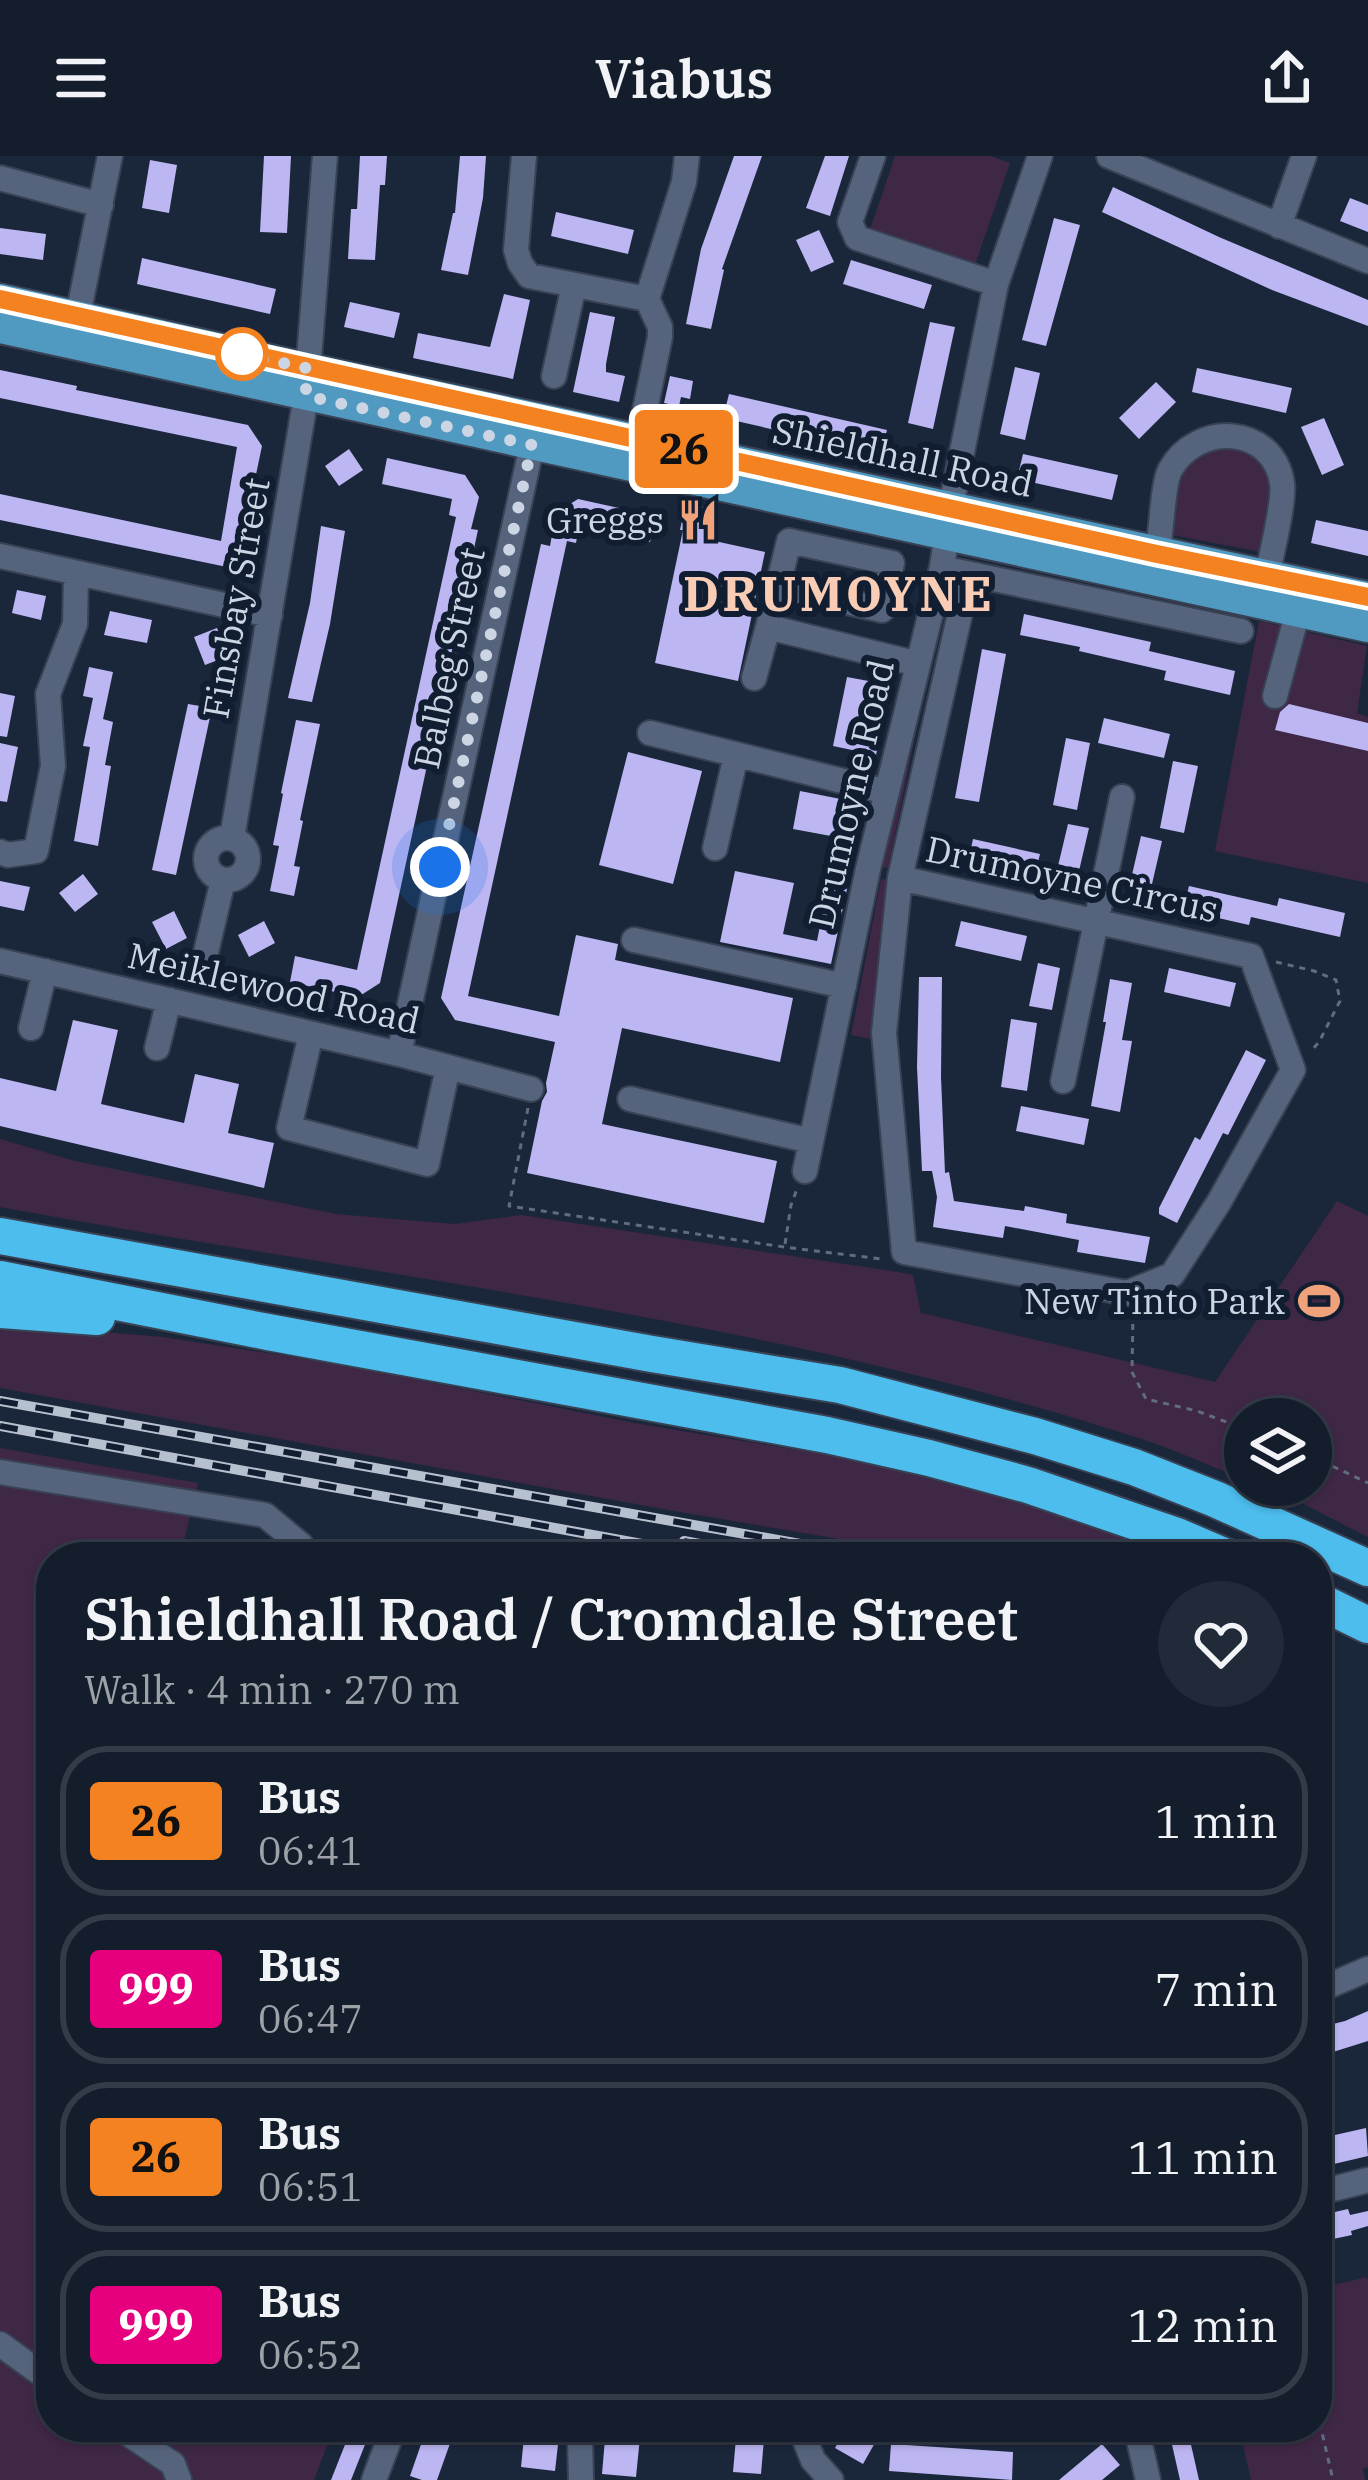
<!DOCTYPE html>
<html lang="en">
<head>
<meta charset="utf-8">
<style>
	body { margin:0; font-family:"IBM Plex Serif",serif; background:#212a38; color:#f1f3f6; height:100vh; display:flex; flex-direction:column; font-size:45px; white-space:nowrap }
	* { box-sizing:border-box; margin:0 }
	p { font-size:39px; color:#9da2a9 }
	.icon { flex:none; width:66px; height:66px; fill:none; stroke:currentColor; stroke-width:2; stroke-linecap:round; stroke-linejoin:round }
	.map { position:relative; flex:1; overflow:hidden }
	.side { position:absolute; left:36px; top:1386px; width:1296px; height:900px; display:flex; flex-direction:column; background:#141d2c; border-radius:48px; box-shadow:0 3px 9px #0004,0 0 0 3px #333b48 }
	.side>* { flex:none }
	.badge { padding:0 24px; border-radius:9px; font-size:42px; line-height:78px }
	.fabs { position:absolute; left:1224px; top:1242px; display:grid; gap:24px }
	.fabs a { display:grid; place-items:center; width:108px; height:108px; border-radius:50%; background:#141d2c; box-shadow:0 3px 9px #0004,0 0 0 3px #333b48; font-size:60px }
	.you { position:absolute; width:60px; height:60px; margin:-30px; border:9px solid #fff; border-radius:50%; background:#1a73e8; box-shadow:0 0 0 18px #1a73e833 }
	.map>.badge { position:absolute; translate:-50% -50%; box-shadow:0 0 0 6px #fff }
	.round { display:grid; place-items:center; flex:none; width:126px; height:126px; border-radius:63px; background:#212a38 }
	.summary { display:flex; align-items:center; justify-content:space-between; height:204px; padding:0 48px }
	h1 { font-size:57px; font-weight:600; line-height:90px }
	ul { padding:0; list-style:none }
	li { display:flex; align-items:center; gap:36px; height:150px; margin:0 24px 18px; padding:0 24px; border:6px solid #333b48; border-radius:48px }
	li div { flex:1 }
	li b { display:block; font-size:45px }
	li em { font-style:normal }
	li .badge { min-width:132px; font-weight:700; text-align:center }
	header { display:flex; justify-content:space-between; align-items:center; height:156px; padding:0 48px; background:#141d2c; font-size:54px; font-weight:600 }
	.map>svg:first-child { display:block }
</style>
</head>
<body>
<header><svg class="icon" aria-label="menu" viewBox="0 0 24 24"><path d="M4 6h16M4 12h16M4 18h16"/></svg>Viabus<svg class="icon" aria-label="share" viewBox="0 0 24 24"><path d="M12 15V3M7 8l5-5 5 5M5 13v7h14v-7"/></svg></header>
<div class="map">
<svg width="1368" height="2324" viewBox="0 0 1368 2324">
	<rect width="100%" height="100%" fill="#1a273b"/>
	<path fill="#3f2746" d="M895,0H990L1010,7L975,109L870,74Z
		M1213,280L1272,300L1271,398L1162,377L1168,318Z
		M1259,465L1367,490L1357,557L1368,561V727L1215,695Z
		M919,535L924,536L888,712L881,711Z
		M881,723L887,724L871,883L851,879Z
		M0,983L75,1005L336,1058L455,1068L521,1059L898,1116L913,1119L921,1157L1215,1226L1337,1045L1368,1060V1381L1292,1342L1258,1329H1311V1263H1245V1324C1206,1308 1166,1290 1126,1278C760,1161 376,1121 0,1051Z
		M0,1167L163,1181L337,1208L640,1268L858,1304L1055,1356L1172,1401H946L674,1355L0,1232Z
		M0,1292L198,1327L180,1401H51V2271H334L314,2324H0Z
		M1317,2078L1329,2130L1367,2121L1368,2125V2311L1363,2313L1365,2324H1251L1239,2271H1317Z"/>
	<path fill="#bcb6f2" d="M264,0H291L287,77L260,76Z
		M360,0H387L385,29H380L375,104L348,103L351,53H357Z
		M460,0H486L483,42L468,119L441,114L453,57H455Z
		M734,0H762L722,113L724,114L711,173L686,168L701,93Z
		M825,0H849L830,60L806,52Z
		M150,4L177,9L169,57L142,52Z
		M1113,31L1219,81L1368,144V170L1272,134L1102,56Z
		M1350,42L1368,49V76L1340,65Z
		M556,56L634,74L628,98L551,80Z
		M1054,62L1080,69L1046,190L1022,184Z
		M0,72L46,78L43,104L0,98Z
		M819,74L834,106L811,116L796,84Z
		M142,102L276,133L270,158L137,128Z
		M851,104L932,129L924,153L843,128Z
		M504,138L530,144L513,223L413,202L418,177L490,191Z
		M350,146L400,157L394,182L344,171Z
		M590,156L615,161L606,208V216L625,220L619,246L573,236Z
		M930,166L955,171L933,273L908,267Z
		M1015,211L1040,217L1025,284L1000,278Z
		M1197,212L1292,232L1286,257L1192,236Z
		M0,214L77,230L76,234L248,269L262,290L254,328L246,399L227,411L0,364V338L221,385L237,291L0,242Z
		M670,220L693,225L690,243L681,241L679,250L664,247Z
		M1156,226L1176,246L1139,283L1119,262Z
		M729,238L887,274L881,298L723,262Z
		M1324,262L1344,309L1322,319L1301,271Z
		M349,293L363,314L339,330L325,310Z
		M1023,298L1118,319L1112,344L1017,323Z
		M387,302L465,319L479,341L471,373L478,374L380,827L358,841L290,826L295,800L357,814L456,361L449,359L452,343L382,328Z
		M578,343L655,360L650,386L579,370L576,387L567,385L468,840L559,860L576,779L618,788L615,804L793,842L780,906L622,872L602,968L777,1005L764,1067L527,1017L542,945L547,936L546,927L555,886L455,864L441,842L541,388L550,390L556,357Z
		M686,347L716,354L710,384L765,396L738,525L655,507L683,374H680Z
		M1316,364L1368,375V400L1311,387Z
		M321,370L345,375L330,468L312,546L288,542L310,447Z
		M17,434L46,440L41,464L12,457Z
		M110,455L152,464L147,487L104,479Z
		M1024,458L1151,486L1149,495L1235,515L1230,539L1164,524L1166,515L1079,495L1080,491L1020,479Z
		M217,472L228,500L205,509L194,481Z
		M982,493L1006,498L979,646L955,642Z
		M89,511L113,516L103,563L113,566L105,609L111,610L98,690L74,685L90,591L83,590L93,542L83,540Z
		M847,521L890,529L876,599L833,590Z
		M0,537L15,540L7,581L0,580Z
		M188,548L212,552L176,719L152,714Z
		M1289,548L1368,567V595L1275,574L1280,556Z
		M1104,562L1170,578L1164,602L1098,587Z
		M296,564L320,568L300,664L303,665L294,710L300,711L294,740L270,735L279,690L273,689L283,638L281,637Z
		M1066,582L1090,587L1077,654L1053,649Z
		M0,587L18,591L7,646L0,645Z
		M628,596L702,615L673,728L599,709Z
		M1173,605L1198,610L1184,677L1160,672Z
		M800,635L866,648L858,685L793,673Z
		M1068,668L1089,672L1079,715L1058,710Z
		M1141,680L1162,685L1152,728L1131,723Z
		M973,683L1040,698L1034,723L968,707Z
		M735,715L794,727L783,778L817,785L829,724L848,728L831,808L720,786Z
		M83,718L98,738L75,756L59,737Z
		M0,725L30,731L24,755L0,750Z
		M1189,730L1277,750L1279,742L1345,757L1340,781L1251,761L1249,769L1183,754Z
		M174,755L187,782L166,793L152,766Z
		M264,765L275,787L249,801L238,779Z
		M961,765L1027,780L1021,805L955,790Z
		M1038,807L1060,812L1052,854L1029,850Z
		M1169,812L1236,827L1230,851L1164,836Z
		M919,821H942L941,921L945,1017L949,1016L954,1045L1024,1055L1025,1050L1067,1058L1066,1067L1150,1081L1145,1107L1077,1096L1079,1084L1005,1070L1003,1082L933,1071L937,1041L932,1015H922L917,911Z
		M1110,823L1132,827L1122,884L1132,885L1120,956L1091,950L1106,866H1103Z
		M1011,863L1037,867L1027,935L1001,931Z
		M73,864L118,874L101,948L184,967L195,918L239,928L228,977L274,987L264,1032L0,970V922L56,935Z
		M1246,894L1266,904L1228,979L1223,977L1177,1067L1159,1058V1052L1195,981L1200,984Z
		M1021,950L1089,963L1084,989L1016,975Z
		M1368,1855V1885L1317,1901V1872L1345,1865Z
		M1366,1972L1368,2000L1321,2011L1317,1983Z
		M1348,2053L1350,2059L1368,2055V2070L1351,2075L1352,2079L1333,2083L1326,2058Z
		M352,2271H372L351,2324H331Z
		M427,2271L453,2279L437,2324H422L410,2320Z
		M525,2271H560L555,2315L521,2311Z
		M606,2271H641L636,2321L602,2318Z
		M737,2271H765L761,2318L733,2316Z
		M847,2271L876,2285L863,2308L835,2292Z
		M1168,2271H1187L1199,2324H1180Z
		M891,2288L1013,2296L1012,2324L889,2315Z
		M1102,2288L1120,2309L1102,2324H1059Z"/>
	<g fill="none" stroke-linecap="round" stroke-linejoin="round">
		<g stroke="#394254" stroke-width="28">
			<path id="minor" d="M524,0L516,94L520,107L529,120L647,143
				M873,0L850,66L857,82L996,128
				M1109,0L1368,105
				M0,22L101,49
				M1279,70L1304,0
				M75,174L110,0
				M554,220L574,129
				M639,283L660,181V171L647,143L684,26L687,0
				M1157,398C1162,376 1162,331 1170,314C1197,265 1273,269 1282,327C1285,343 1271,401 1267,420
				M0,400L270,459
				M956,415L1241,475
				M777,430L882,454L892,407L789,385L768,471L918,508
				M754,522L768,471
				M1275,540L1298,455
				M650,577L887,636
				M232,682L306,240L325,0
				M206 703a21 21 0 1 1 42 0a21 21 0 1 1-42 0Z
				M715,692L736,599
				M0,696L8,699L36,695L53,610L48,538L75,468L76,418
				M900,722L1251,800L1293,914L1219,1046L1172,1119L1127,1137L904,1096L884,877L900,722L969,418
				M634,784L844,830
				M206,796L223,724
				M0,805L399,898L531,933
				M31,872L45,815
				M311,878L289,972L427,1008L448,911
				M157,892L169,844
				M399,898L535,275
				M1063,925L1122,641
				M630,943L811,985
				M805,1015L868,713L942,411L951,350L996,128L1040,0
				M0,1316L265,1359L301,1389L308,1401
				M1317,1835L1368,1813
				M1317,2037L1368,2024
				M0,2188L51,2225
				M118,2271L173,2308L179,2324
				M800,2271L813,2304L831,2324
				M1136,2271L1148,2324
				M374,2324L394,2271
				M581,2324L580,2283L583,2271"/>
		</g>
		<g stroke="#394254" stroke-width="34">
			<path id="major" d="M0,143L306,212L1368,441
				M0,172L1368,471"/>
		</g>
		<g stroke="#394254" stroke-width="40">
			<path id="highway" d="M0,1080L652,1198L840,1229L1035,1280L1134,1311L1215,1343L1368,1412
				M0,1123L268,1176L827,1279L929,1302L1028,1329L1177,1380L1226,1401
				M0,1154L97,1161
				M1317,1444L1368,1469"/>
		</g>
		<path stroke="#616c7e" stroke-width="3" stroke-dasharray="6 6" stroke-linecap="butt" d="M1276,806L1314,815L1336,824L1340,845L1319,886L1312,894
			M528,952L509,1050L784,1091L881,1103
			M785,1088L791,1049L797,1033
			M1133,1156L1132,1216L1146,1243L1197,1255L1245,1273
			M1311,1300L1368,1327
			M1317,2255L1333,2324"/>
		<use href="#minor" stroke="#55647c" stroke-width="24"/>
		<use href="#major" stroke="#5099c0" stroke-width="30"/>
		<use href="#highway" stroke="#4cbded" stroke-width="36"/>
		<g stroke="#b7c0cf" stroke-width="10">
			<path id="rail" d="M0,1245L873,1401
				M0,1270L702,1399
				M684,1385L769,1401"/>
		</g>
		<use href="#rail" stroke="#111d31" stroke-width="6" stroke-dasharray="18" stroke-linecap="butt"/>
	</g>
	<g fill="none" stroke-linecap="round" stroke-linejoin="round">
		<g stroke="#fff" stroke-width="27">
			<path id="line" d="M0,143L1157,398L1368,441"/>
		</g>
		<use href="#line" stroke="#f58220" stroke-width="18"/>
		<path stroke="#ccd5e3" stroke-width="12" stroke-dasharray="0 21.6" d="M242,198L306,212V240L532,289L440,711"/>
	</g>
	<defs>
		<g id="restaurant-bare" transform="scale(3.24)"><path d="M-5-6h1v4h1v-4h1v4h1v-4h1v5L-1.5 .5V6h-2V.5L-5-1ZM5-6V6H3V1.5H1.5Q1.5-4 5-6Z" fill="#f0a27a" stroke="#111d31" stroke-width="2.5" paint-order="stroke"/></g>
		<g id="stadium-bare" transform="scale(3.24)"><path d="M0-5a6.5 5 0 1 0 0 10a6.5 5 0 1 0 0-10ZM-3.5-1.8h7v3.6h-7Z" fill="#f0a27a" stroke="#111d31" stroke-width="2.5" paint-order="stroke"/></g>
	</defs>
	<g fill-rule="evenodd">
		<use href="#restaurant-bare" x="698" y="364"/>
		<use href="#stadium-bare" x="1319" y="1145"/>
	</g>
	<circle fill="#fff" stroke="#f58220" stroke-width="6" cx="242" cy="198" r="24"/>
	<g text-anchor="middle" stroke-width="12" stroke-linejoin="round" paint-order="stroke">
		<g font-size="36" fill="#ccd5e3" stroke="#111d31">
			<text transform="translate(903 301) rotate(12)" y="13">Shieldhall Road</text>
			<text transform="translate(236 442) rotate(-80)" y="13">Finsbay Street</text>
			<text transform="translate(449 502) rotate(-78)" y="13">Balbeg Street</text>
			<text transform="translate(851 638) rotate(-77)" y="13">Drumoyne Road</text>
			<text transform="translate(1072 723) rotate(12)" y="13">Drumoyne Circus</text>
			<text transform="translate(274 832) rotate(13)" y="13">Meiklewood Road</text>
		</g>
		<g font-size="36" fill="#ccd5e3" stroke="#111d31" text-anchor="end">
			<text x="664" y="377">Greggs</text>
			<text x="1285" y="1158">New Tinto Park</text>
		</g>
		<g font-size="48" font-weight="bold" letter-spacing="3" fill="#f9ccb5" stroke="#111d31">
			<text x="839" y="455">DRUMOYNE</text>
		</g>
	</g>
</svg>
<div class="fabs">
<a><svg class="icon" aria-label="layers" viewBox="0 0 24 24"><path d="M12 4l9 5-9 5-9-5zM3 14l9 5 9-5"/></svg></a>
</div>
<div class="you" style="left:440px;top:711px"></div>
<b class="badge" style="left:684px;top:293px;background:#f58220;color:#111">26</b>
<section class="side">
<div class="summary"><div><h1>Shieldhall Road / Cromdale Street</h1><p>Walk · 4 min · 270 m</p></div><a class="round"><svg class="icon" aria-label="heart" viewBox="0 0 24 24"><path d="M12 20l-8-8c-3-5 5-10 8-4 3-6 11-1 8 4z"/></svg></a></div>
<ul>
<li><span class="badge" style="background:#f58220;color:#111">26</span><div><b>Bus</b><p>06:41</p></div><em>1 min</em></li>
<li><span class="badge" style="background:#e6007e;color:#fff">999</span><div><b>Bus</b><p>06:47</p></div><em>7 min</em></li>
<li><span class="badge" style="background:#f58220;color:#111">26</span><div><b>Bus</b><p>06:51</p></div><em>11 min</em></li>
<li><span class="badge" style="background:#e6007e;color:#fff">999</span><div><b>Bus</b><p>06:52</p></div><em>12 min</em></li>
</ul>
</section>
</div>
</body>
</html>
